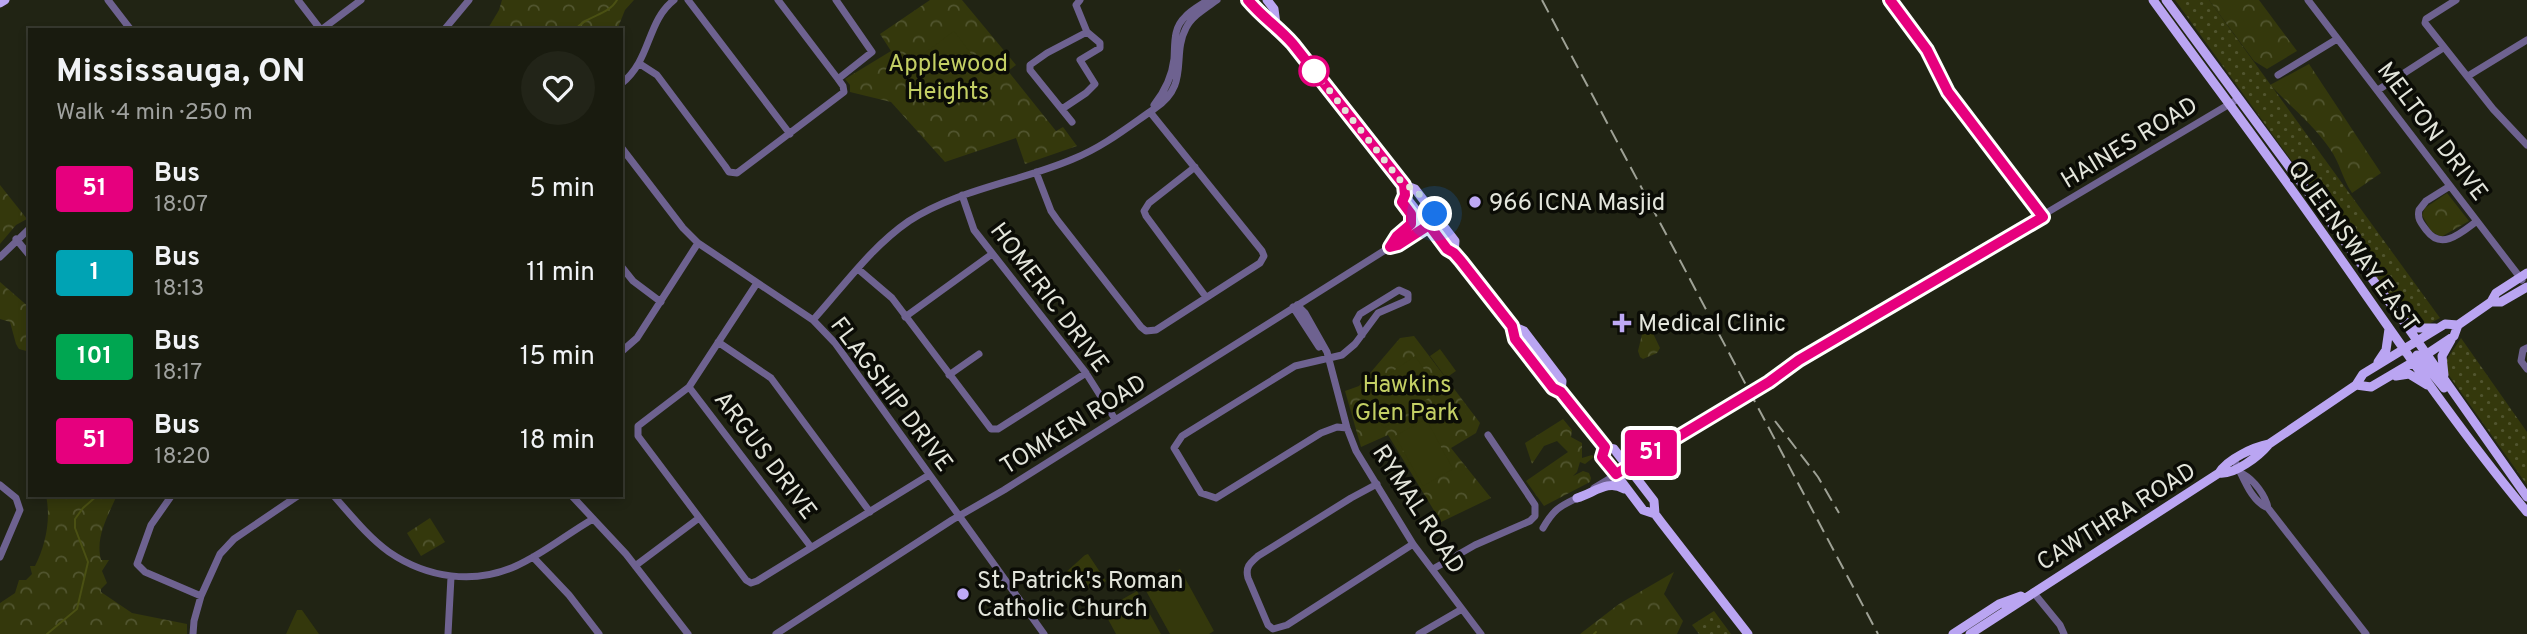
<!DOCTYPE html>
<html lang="en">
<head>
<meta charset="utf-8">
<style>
	body { margin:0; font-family:Overpass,sans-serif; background:#222418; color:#f1f3f6; height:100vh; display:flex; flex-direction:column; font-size:26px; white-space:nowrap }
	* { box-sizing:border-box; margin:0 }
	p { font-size:23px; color:#9fa19e }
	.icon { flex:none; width:38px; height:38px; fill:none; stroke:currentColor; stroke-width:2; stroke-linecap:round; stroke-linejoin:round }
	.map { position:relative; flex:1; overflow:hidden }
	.drawer { position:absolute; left:28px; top:28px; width:595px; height:469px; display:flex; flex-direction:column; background:#191b0f; border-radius:0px; box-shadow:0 4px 10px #0003,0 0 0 2px #37392f }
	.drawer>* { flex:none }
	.badge { padding:0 14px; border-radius:5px; font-size:24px; line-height:46px }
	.you { position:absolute; width:35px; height:35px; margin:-18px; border:5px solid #fff; border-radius:50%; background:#1a73e8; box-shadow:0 0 0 10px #1a73e833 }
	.map>.badge { position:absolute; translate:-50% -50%; box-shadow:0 0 0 4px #fff }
	.round { display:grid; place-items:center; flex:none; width:74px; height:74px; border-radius:37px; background:#222418 }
	.headline { display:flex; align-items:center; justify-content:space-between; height:119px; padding:0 28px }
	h1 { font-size:33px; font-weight:700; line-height:52px }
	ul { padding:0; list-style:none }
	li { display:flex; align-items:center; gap:21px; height:84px; padding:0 28px }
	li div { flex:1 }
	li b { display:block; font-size:26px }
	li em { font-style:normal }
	li .badge { min-width:77px; font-weight:700; text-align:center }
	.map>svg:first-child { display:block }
</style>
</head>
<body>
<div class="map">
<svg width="2527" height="634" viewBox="0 0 2527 634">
	<defs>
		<pattern id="grass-dots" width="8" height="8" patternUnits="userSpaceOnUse" patternTransform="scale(1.75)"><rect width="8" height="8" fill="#34380c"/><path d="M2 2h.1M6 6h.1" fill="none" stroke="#51552f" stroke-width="1.8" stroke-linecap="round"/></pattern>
		<pattern id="forest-crowns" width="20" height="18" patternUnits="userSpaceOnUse" patternTransform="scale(1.75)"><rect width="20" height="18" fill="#34380c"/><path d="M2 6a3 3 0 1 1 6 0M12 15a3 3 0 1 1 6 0" fill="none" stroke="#51552f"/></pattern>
	</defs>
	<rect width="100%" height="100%" fill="#212414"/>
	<path fill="url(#grass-dots)" d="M2175,0H2209L2440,318L2415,331Z
		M2461,338L2527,432V485L2448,374L2445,362Z
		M1714,611L1731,634H1699L1692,625Z"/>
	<path fill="url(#forest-crowns)" d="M502,0H634L625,10L617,30H487L499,10Z
		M930,0H962L1016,65L1008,71L1056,131L1063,127L1077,146L1025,164L1016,138L945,162L891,102L850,92V85L845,79L891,51L880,34Z
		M2209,0H2259L2297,51L2267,69L2254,61Z
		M2309,64L2381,173L2352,193C2342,178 2340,163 2330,149C2314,125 2289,105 2270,85Z
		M0,185L27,219L16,225L0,244Z
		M2447,193L2469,221L2441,237L2431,231L2422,215L2425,208Z
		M0,282L30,308V352L19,349L16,344L10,322L0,319Z
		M1645,322L1648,323L1660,348L1657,353L1643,359L1640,357L1638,351Z
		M1414,336L1480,423L1476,433L1451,448L1491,498L1441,522L1388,435L1361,447L1345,391L1359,386L1400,338Z
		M1563,419L1572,430L1571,437L1582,443V458L1592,455L1594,457L1585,464L1580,462L1577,472L1573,476L1583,471L1589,473L1591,478L1590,482L1544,506L1526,481L1568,452L1557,441L1544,446L1532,464L1525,443Z
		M46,495H117C108,516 95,537 101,560H109L102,571L107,583L101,589V592L132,613L187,624V634H0V603L15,593L19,580H26L32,574L30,566H35C46,544 51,519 46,495Z
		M430,518L445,542L421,556L407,533Z
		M1674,572L1664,594L1683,621L1677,634H1580L1619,604Z"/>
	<path fill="#34380c" d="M954,31L975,59L930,93L909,65Z
		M988,59L998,73L980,86L970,72Z
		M1440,349L1456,371L1446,378L1430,356Z
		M1415,356L1439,391L1384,428L1360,394Z
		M1426,419L1453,469L1423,486L1395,436Z
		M1088,554L1106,581C1091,593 1075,590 1065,573L1085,555Z
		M1180,569L1214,631L1209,634H1170L1145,589Z
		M1137,591L1161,634H1116L1103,610Z
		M297,610H302L319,634H286Z"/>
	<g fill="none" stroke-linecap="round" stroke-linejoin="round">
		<path stroke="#4a5013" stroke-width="2" d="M575,30C586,15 608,16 617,0
			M47,634L77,609L88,562L75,528V519L83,508L98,495
			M1594,634L1596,632"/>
		<path stroke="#6e6290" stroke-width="7" d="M108,0L131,30
			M298,0L321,30
			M688,0L790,134
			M836,0L872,52L838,79
			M1890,0L1927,50L1948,92L2043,217
			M2308,0L2522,280
			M2456,0L2426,19L2425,23L2493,109L2527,145
			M321,30L361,0
			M444,30L469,0
			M640,64L657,75L725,166L729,172L737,173L844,92L843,86L838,79L778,0
			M2278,75L2337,39
			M2468,76L2527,40
			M621,84C652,59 646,22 674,0
			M2378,90L2443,48
			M1154,105C1165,91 1172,77 1174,59C1175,44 1173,28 1185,17C1191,10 1201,5 1208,0
			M1062,109L1086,93L1095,84L1080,60L1100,48V43L1087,32L1076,5L1080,0
			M1072,122L1030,70V65L1047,53L1087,32
			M621,147L683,228L698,243L813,320L835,343L1044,634
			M1195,167L1149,203L1144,211L1146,216L1206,297
			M1036,172L1051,211L1058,221L1141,327L1146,331L1156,330L1260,263L1264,256L1262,251L1150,112
			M2450,186L2426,201L2419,210C2417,219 2421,223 2427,231C2442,251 2462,232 2477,221
			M962,195L974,230L1086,373L1115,419
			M16,239L30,256
			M1391,247L1398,245L1438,219
			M0,257L30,228
			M621,266L633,281L661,302
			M858,269L892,298L991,429H998L1086,373
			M757,283L689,387L638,426V436L746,580L751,583L757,581L929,475
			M1297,305L1305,313L1327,352L1347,428L1356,451L1413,544L1481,634
			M1293,307L1319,347
			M905,317L992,254
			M813,320C843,287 871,247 909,221C959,189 1019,182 1073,159C1103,147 1128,127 1154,109C1191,85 1171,56 1186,28C1192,16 1206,8 1217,0
			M718,342L771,378L870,512
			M2527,348L2523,350L2521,361L2527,369
			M621,352L637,338L698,243
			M949,375L979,354
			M689,387L811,547
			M1347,428L1337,427L1321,433L1216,498L1201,493L1174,448L1182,436L1295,366L1342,355L1355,344L1378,313L1408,300V294L1399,290L1360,314L1356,321L1362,335
			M2234,460C2243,475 2250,501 2268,508
			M2243,474C2254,480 2266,496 2268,508L2366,634
			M1377,484L1351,498L1258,556C1250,563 1245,567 1248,578L1268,625L1273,629L1287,625L1413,544
			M0,485L16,498L20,510L0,557
			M1594,488L1770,382L1799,360L2238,99
			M172,495L151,525L137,564L145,572L201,596
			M333,495C350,514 368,537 389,552C427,578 474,585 516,566C543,554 567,534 593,519
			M571,495L626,554L688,634
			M1543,528C1555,507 1561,506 1581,496
			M533,557L569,595L599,634
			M635,566L699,518
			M1433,569L1475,545L1530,521L1535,516V505L1488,435
			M2033,592L2060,625L2064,634
			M193,634L194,621L201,596L220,554L234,539L299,495
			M448,634L451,577
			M776,634L952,520L1004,490L1390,247L1435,214
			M1419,634L1462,609"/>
		<path stroke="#baa5f2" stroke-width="9" d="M1248,0L1263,18L1276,24L1404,185L1415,189L1455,241L1454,253
			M1267,0L1274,9L1276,24
			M2153,0C2208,76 2265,151 2319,228C2387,324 2452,422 2527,512
			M2166,0L2404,322L2527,497
			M0,3L5,0
			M1404,185L1405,196L1447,249L1454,253L1461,261L1512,326L1524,331L1562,381L1561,392
			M1396,241L1397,236L1411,224V214L1402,202L1405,196
			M2491,302H2501L2527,287
			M2406,322L2417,328H2435
			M1512,326L1515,339L1553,388L1561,392L1605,447L1614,449L1654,501L1655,514
			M2417,355L2444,388
			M2378,362L2386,350L2389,329
			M2444,375L2442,356L2451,340
			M2396,376L2409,374L2427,385
			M2356,385L2371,387L2427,354L2454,336L2458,325L2491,302L2496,293L2527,273
			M1605,447L1603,457L1643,510L1655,514L1661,522L1748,634
			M2219,473C2235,475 2259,456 2269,444L2356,385L2363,374L2445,324L2458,325
			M1577,498C1594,493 1608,479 1624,489
			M1953,634L1999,604L2021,596
			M1970,634L2219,473C2227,459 2254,447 2269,444"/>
		<path stroke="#9ea195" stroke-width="2" stroke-dasharray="14 7" stroke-linecap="butt" d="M1542,0L1878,634
			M1775,421L1818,477L1839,513"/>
	</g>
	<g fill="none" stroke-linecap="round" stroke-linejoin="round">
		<g stroke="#fff" stroke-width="16">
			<path id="line" d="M1248,0C1263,18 1278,27 1293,44L1404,185L1405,195L1402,202L1411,214V224L1397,236L1390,247L1398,245L1429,225L1447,249L1454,253L1461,261L1512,326L1515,339L1553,388L1561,392L1605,447L1602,457L1616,474L1769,382L1799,360L2043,217L1948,92L1927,50L1890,0"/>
		</g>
		<use href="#line" stroke="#e6007e" stroke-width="10"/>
		<path stroke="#e3e5db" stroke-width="7" stroke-dasharray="0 12.6" d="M1314,71L1404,185L1415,189L1435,214"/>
	</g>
	<circle fill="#fff" stroke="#e6007e" stroke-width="3.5" cx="1314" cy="71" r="14"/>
	<g fill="#bea9f5" stroke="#0b0c06" stroke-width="2.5">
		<circle cx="1475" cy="202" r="7"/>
		<path d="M1618.5 312.5h7v7h7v7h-7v7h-7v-7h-7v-7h7z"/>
		<circle cx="963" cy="594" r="7"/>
	</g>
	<g text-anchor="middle" stroke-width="7" stroke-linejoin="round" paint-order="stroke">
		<g font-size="24" fill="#c3cf64" stroke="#0b0c06">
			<text x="948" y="71">Applewood<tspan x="948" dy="28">Heights</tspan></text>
			<text x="1407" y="392">Hawkins<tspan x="1407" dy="28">Glen Park</tspan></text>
		</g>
		<g font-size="24" fill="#e3e5db" stroke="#0b0c06">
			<text transform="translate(2433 131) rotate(53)" y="8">MELTON DRIVE</text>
			<text transform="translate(2129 142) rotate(-31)" y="8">HAINES ROAD</text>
			<text transform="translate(2354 246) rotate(54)" y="8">QUEENSWAY EAST</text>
			<text transform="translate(1050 297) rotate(53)" y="8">HOMERIC DRIVE</text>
			<text transform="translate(892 394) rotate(53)" y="8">FLAGSHIP DRIVE</text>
			<text transform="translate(1073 424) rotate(-32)" y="8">TOMKEN ROAD</text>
			<text transform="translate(766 455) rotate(53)" y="8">ARGUS DRIVE</text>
			<text transform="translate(1419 509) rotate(57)" y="8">RYMAL ROAD</text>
			<text transform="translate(2116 516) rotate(-32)" y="8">CAWTHRA ROAD</text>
		</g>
		<g font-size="24" fill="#e3e5db" stroke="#0b0c06" text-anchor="start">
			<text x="1489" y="210">966 ICNA Masjid</text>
			<text x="1638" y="331">Medical Clinic</text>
			<text x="977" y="588">St. Patrick's Roman<tspan x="977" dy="28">Catholic Church</tspan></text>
		</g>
	</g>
</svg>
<div class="you" style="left:1435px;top:214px"></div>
<b class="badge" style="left:1651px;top:453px;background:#e6007e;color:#fff">51</b>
<section class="drawer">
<div class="headline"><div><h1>Mississauga, ON</h1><p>Walk · 4 min · 250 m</p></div><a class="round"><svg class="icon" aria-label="heart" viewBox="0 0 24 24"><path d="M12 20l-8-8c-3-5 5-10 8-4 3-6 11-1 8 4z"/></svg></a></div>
<ul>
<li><span class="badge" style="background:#e6007e;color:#fff">51</span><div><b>Bus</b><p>18:07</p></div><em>5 min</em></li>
<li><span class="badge" style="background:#00a3b4;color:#fff">1</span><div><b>Bus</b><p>18:13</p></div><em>11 min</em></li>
<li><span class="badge" style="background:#00a651;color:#fff">101</span><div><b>Bus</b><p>18:17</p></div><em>15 min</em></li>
<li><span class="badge" style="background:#e6007e;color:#fff">51</span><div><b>Bus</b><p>18:20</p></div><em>18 min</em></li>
</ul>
</section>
</div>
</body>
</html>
